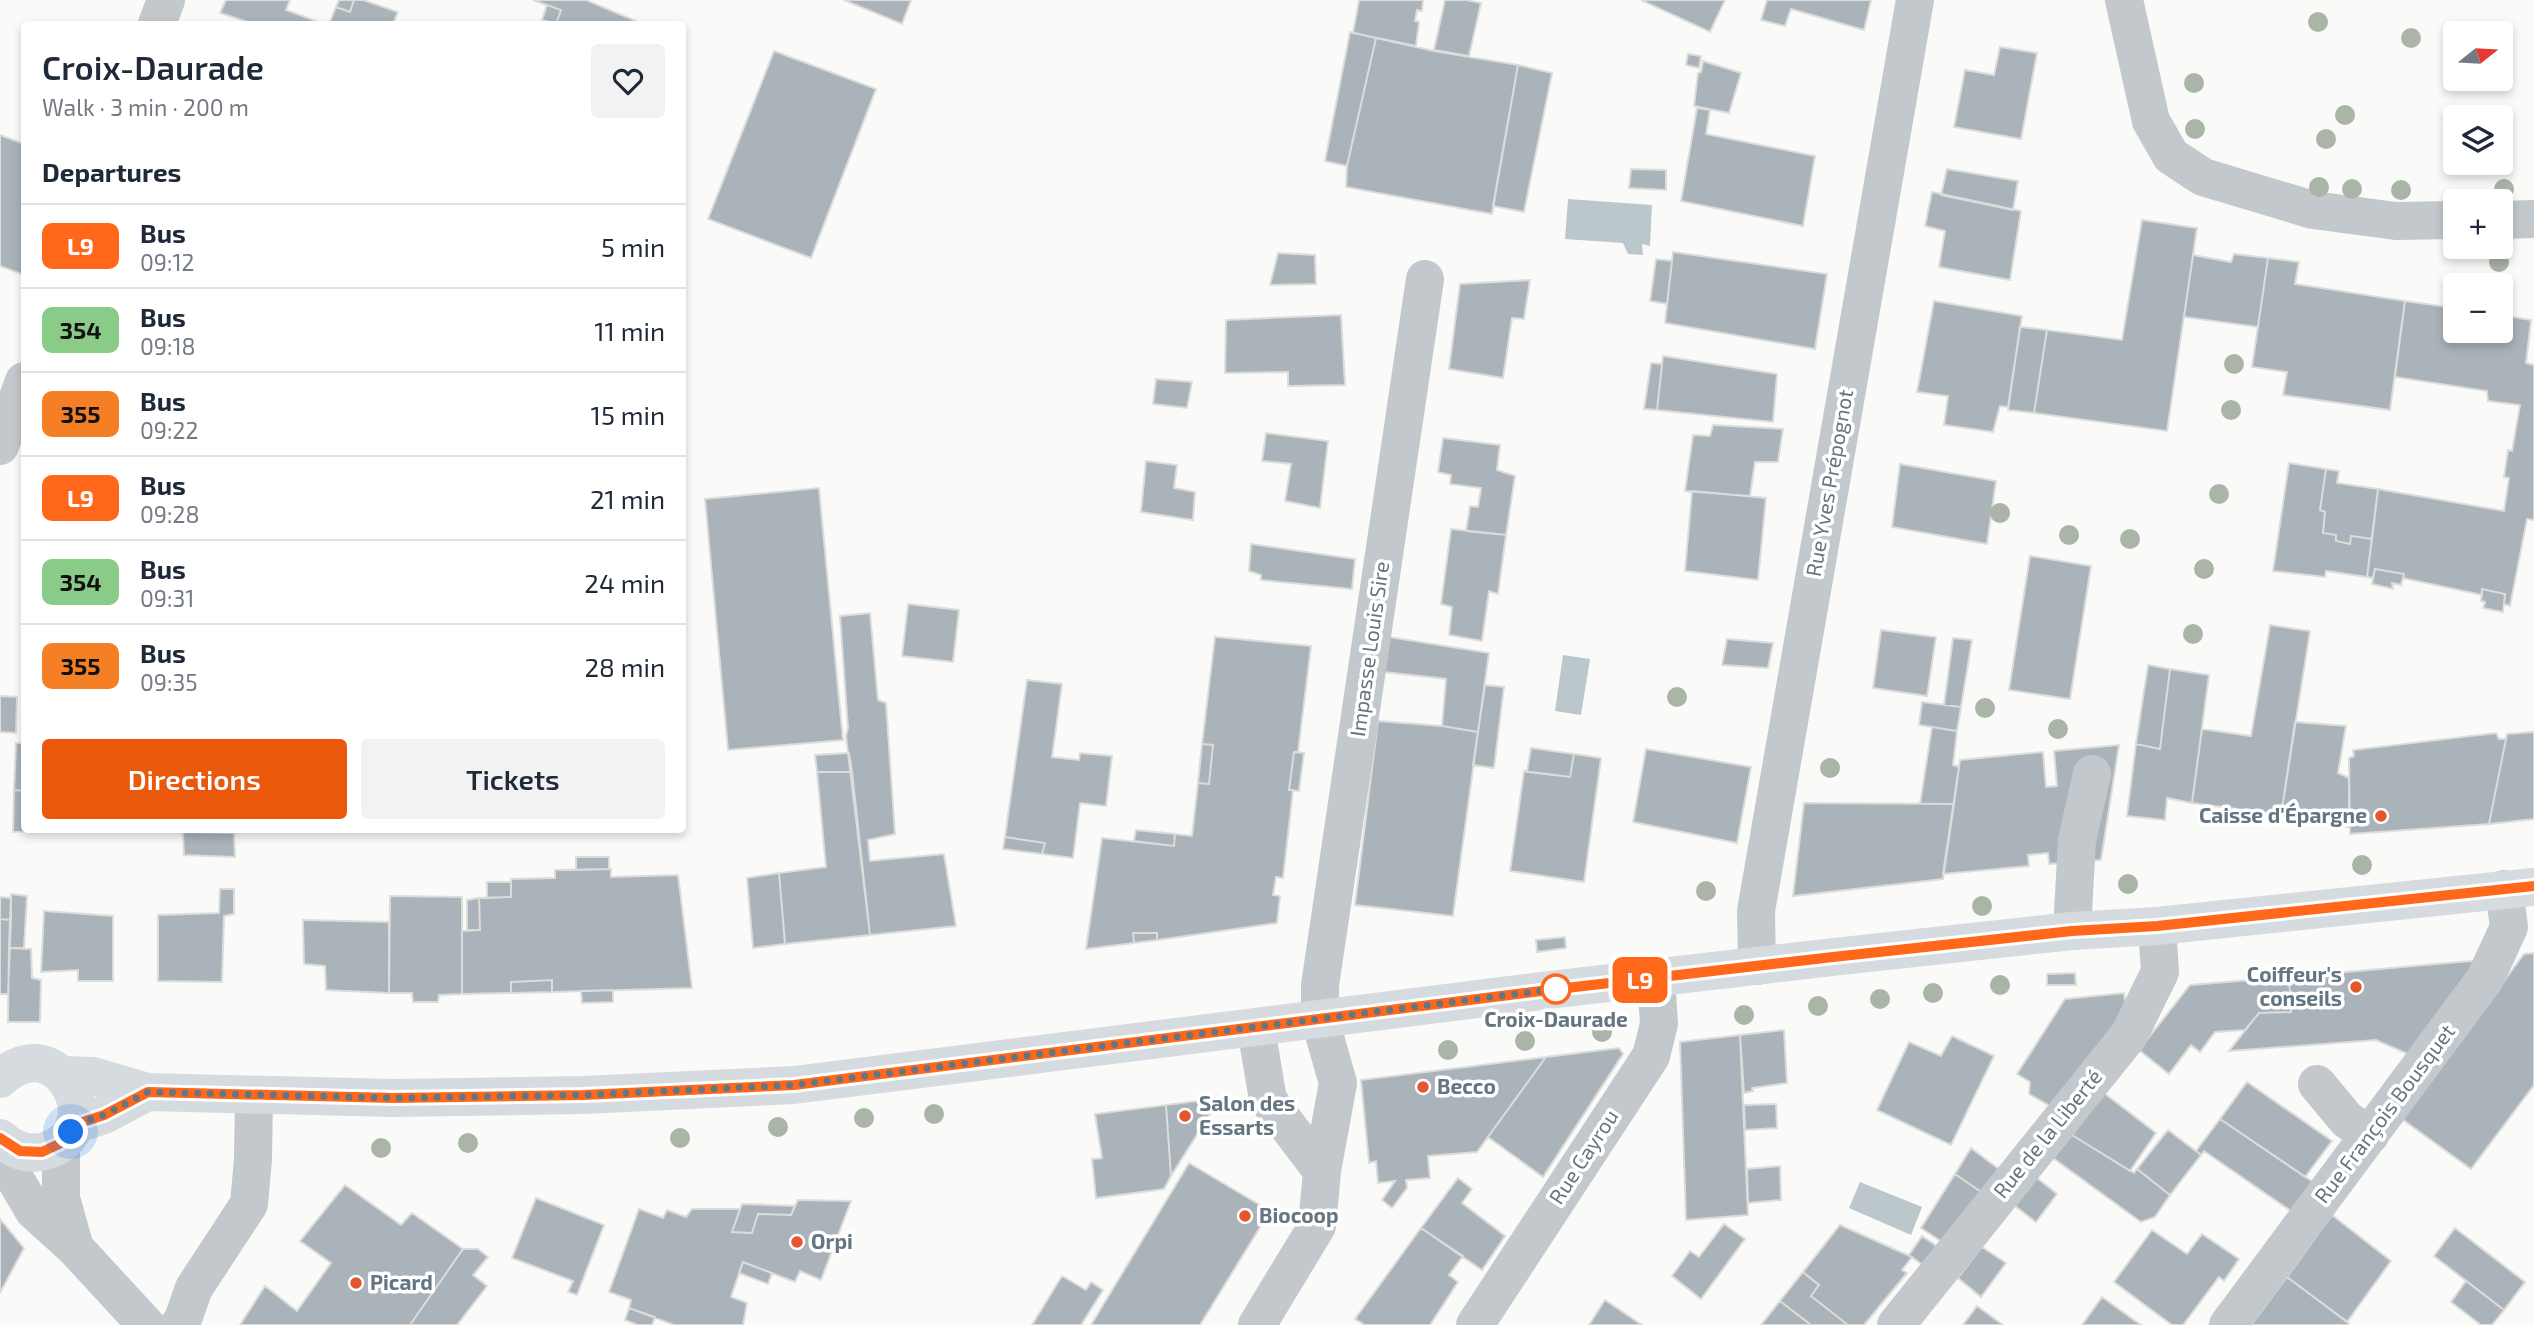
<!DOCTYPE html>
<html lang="en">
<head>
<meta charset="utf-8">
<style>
	body { margin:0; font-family:"Exo 2",sans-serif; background:#f2f2f3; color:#1f2937; height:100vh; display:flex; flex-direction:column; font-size:26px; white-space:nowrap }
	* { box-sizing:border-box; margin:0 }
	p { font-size:23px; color:#747a83 }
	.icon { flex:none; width:38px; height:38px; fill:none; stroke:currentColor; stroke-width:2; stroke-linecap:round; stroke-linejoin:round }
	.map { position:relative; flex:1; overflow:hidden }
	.side { position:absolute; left:21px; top:21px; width:665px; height:812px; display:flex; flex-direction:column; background:#fff; border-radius:7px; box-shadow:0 4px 10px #0003 }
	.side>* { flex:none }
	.badge { padding:0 14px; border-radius:10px; font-size:24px; line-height:46px }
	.needle { width:46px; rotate:72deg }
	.buttons { position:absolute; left:2443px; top:21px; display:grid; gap:14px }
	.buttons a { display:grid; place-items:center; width:70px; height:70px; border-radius:7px; background:#fff; box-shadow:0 4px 10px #0003; font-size:35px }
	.you { position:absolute; width:35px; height:35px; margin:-18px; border:5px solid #fff; border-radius:50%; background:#1a73e8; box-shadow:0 0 0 10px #1a73e833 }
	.map>.badge { position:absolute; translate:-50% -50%; box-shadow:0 0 0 4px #fff }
	h2 { padding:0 21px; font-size:26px; line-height:63px }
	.round { display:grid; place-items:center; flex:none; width:74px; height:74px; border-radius:7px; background:#f2f2f3 }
	.overview { display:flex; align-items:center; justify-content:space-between; height:119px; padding:0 21px }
	h1 { font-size:33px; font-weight:600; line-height:52px }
	.button { display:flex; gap:14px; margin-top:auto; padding:14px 21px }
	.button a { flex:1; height:80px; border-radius:7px; background:#ea580c; color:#fff; font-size:28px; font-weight:600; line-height:80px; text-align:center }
	.button a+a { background:#f2f2f3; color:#1f2937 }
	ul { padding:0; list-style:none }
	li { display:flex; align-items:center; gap:21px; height:84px; padding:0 21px; border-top:2px solid #e0e1e3 }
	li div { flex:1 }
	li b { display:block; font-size:26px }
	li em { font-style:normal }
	li .badge { min-width:77px; font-weight:700; text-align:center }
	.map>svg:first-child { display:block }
</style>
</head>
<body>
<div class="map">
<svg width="2534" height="1325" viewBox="0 0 2534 1325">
	<rect width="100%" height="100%" fill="#fafaf8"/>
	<path fill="#bbc7cb" d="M1568,199L1652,205L1650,246L1642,244L1643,255L1628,254L1623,243L1565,239Z
		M1563,655L1590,659L1581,715L1555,711Z
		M1860,1182L1922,1207L1911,1235L1849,1208Z"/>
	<path fill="#aab3b9" stroke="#dcdcda" stroke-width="2" d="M226,0H290L286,10L324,24H254L220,13Z
		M339,0H354L350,12L336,7Z
		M354,0H363L398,12L393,24H329L336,7L350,12Z
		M533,0H586L636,21L635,24H556L561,10Z
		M844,0H911L902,24Z
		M1359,0H1423L1422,11L1417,10L1415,21L1419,22L1416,46L1353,33Z
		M1445,0H1466L1481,3L1469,56L1434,50Z
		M1641,0H1725L1710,32Z
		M1767,0H1871L1864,30L1791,9L1785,26L1761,20Z
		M547,5L561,10L556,24L542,20Z
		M1350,32L1376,38L1347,166L1325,161Z
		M1376,38L1434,51L1518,65L1492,214L1346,187L1347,166Z
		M2000,47L2037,53L2021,139L1954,127L1965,70L1994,75Z
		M774,51L876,89L811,258L708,219Z
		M1688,54L1701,56L1699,68L1686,65Z
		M1703,61L1741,73L1729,113L1694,106L1698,73L1701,72Z
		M1518,65L1552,73L1524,212L1493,206Z
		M1697,108L1710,110L1706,134L1815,156L1803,226L1681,201Z
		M0,135L24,144V275L0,266Z
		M1631,169L1666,170V190L1629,188Z
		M1947,169L2018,181L2013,210L1941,195Z
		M1932,192L2021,211L2010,280L1939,267L1945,231L1925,226Z
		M2142,220L2197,228L2167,431L2034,413L2047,330L2122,340Z
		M1673,252L1827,274L1815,349L1665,323Z
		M1278,253L1315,255L1316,284L1270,285Z
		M2234,254L2268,258L2258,327L2184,317L2193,255L2231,262Z
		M2268,258L2299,262L2295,284L2405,301L2390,410L2283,395L2287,372L2252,367Z
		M1656,259L1672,261L1667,304L1650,301Z
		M1530,280L1524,319L1512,318L1503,378L1449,369L1460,284Z
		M1934,301L2022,316L2008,407L2000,406L1993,432L1944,425L1948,396L1917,392Z
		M2405,301L2455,308V331H2501V315L2531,320L2526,363L2534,365V520L2527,519L2510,606L2504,604L2505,594L2482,589V595L2403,578L2404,574L2375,569L2373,578L2367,577L2378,489L2504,511L2509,478L2504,477L2508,450L2512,451L2520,405L2488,401L2487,391L2395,377Z
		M1341,315L1345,385L1288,386V372L1225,373L1226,320Z
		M2020,327L2047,330L2034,413L2008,410Z
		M1663,356L1777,374L1773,422L1657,410Z
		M1651,363L1662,364L1657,410L1644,409Z
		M1156,379L1192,382L1187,408L1153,404Z
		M1713,425L1783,429L1778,462H1755L1750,496L1685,491L1693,435L1710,436Z
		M1266,433L1328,441L1320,508L1285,501L1291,464L1262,461Z
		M1443,438L1500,445L1497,470L1515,476L1506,535L1466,531L1470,506L1478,507L1481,488L1450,484L1451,475L1438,472Z
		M1146,461L1177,465L1174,488L1195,492L1193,520L1141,512Z
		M2289,463L2326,469L2320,510L2325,512L2323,533L2336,535V541L2350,544L2351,536L2372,539L2367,577L2326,571L2325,577L2273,571Z
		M1900,464L1996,481L1987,544L1892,527Z
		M2326,469L2339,471L2337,483L2378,489L2372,539L2351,536L2350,544L2336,541V535L2323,533L2325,512L2320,510Z
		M819,488L843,740L728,750L705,499Z
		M1692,491L1766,498L1758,580L1685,571Z
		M1451,529L1506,535L1498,594L1489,591L1482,641L1449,635L1452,607L1441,604Z
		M1251,544L1355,559L1352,589L1261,580V575L1249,571Z
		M2030,556L2091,566L2070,699L2009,690Z
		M2375,569L2404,574L2401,585L2392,583L2393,589L2372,584Z
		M2482,589L2505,594L2503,612L2483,608L2485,602L2481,601Z
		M908,604L959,610L953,662L902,656Z
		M870,613L878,700L886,703L895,834L868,840L870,861L944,854L956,926L870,935L846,736L848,728L840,616Z
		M2270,625L2310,631L2281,815L2192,803L2202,729L2251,736Z
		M1881,630L1936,637L1927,696L1873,688Z
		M1215,637L1311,646L1298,752H1294L1289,790H1293L1283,878L1276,877L1273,895L1280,896L1277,923L1157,940V933H1133L1134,943L1086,949L1102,838L1174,846L1175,834L1192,836L1198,783L1209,784L1213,745L1202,744Z
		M1389,637L1489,653L1478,732L1442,726L1446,679L1384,672Z
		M1953,638L1972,640L1961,707L1944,705Z
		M1727,639L1773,643L1768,668L1722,665Z
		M2148,665L2170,669L2160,749L2136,744Z
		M2170,669L2209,675L2192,803L2167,798L2165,820L2127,816L2136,744L2160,749Z
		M1027,680L1062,684L1052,757L1079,760L1080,753L1112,756L1106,806L1080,803L1073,858L1042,854L1045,843L1005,837Z
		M1485,685L1504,687L1494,768L1473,765Z
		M0,696L17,697L16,733L0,732Z
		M1922,702L1961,707L1957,731L1919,725Z
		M1378,721L1442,726L1478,732L1453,916L1355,905Z
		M2295,722L2346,726L2338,773L2349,778V827L2281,815Z
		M1932,727L1957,731L1953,765L1959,767L1954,804H1920Z
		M2534,732V819L2489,824L2507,734Z
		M2496,733L2499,739H2506L2489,824L2350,834L2349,758L2354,756L2353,750Z
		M16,743H24V791L14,790Z
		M1202,744L1213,745L1209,784L1198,783Z
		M2119,745L2101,860L2049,864L2048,853L2028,855L2029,866L1943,874L1960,760L2043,752L2046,787L2057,786L2054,751Z
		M1531,748L1574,754L1570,777L1527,772Z
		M1646,749L1751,767L1737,843L1633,822Z
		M1294,752L1304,753L1299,791L1289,790Z
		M849,753L852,772H817L815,755Z
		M1574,754L1601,758L1584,882L1510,871L1524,771L1570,777Z
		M817,772H852L870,935L785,944L779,873L826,867Z
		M14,790L24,791V830H47L13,832Z
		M1804,803L1954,804L1943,879L1793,896Z
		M1136,830L1175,834L1174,846L1134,841Z
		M183,832L234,833L235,857L184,855Z
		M1005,837L1045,843L1042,854L1003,849Z
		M576,857H609V869L576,870Z
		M611,869V877L678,875L692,988L552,992V980L511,982V993L462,994V931L480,930L479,898L511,897V879L555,878V870Z
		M779,873L785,944L753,948L747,878Z
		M487,882H511V897L487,898Z
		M220,889H234V914L224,916L222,982L158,981V915L219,913Z
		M11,894L27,896L24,948H9Z
		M390,896L462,897V994L439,995L438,1002H413L412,993H389Z
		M0,897L11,898V920L0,919Z
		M479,898L480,930H467V900Z
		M44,911L113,916V981H78V970L41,972Z
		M0,919L11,920L8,994H0Z
		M303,920L389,922V993L326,990L325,966L304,964Z
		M1133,933H1157V940L1134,943Z
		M1565,937L1566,948L1537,952L1536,940Z
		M9,948L31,949L32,978L41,980L40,1022H8Z
		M2534,953V1085L2471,1169L2402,1119L2524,954Z
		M2471,961L2475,963L2408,1054L2376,1040L2229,1051L2259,1013L2291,1012L2289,977Z
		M2075,973L2076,985H2047V974Z
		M2289,977L2291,1012L2259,1013L2245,1030L2215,1032L2200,1052L2191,1045L2169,1074L2139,1050L2190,985Z
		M552,980V992L511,993V982Z
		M613,990V1002L582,1003L581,991Z
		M2124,993L2126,1010L2050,1106L2029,1094L2030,1082L2017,1074L2065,999Z
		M1784,1030L1787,1083L1752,1088L1753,1091L1744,1093L1740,1035Z
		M1740,1035L1748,1215L1686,1220L1680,1042Z
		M1952,1036L1994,1056L1951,1145L1877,1110L1909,1042L1941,1056Z
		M1619,1048L1623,1054L1543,1177L1488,1137L1546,1057Z
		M1546,1057L1477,1152L1428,1156L1430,1178L1406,1180L1407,1188L1392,1208L1382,1200L1395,1181L1378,1183L1376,1161L1369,1163L1361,1080Z
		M2247,1082L2332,1141L2305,1177L2220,1119Z
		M2104,1093L2156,1133L2130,1171L2072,1135Z
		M1220,1098L1171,1176L1166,1105Z
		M1776,1104L1777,1128L1745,1130L1744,1105Z
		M1166,1105L1171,1176L1164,1189L1096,1198L1092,1159L1102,1158L1095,1114Z
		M2220,1119L2313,1182L2291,1211L2204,1151L2201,1155L2196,1151Z
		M2168,1130L2201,1155L2170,1195L2137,1169Z
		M2072,1135L2134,1173L2137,1169L2170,1195L2155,1217L2141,1222L2053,1158Z
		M1971,1148L2000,1170L1981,1192L1955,1174Z
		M1189,1163L1270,1211L1200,1325H1091Z
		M1780,1166L1781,1200L1748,1203L1747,1169Z
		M1955,1174L1981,1192L1942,1242L1921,1228Z
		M1458,1178L1472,1189L1462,1203L1505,1236L1482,1270L1421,1228Z
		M2037,1178L2057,1194L2036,1222L2015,1206Z
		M345,1185L401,1225L412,1213L463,1249L410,1325H240L265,1286L297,1311L331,1263L300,1241Z
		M536,1198L604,1225L577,1295L568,1292L573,1281L512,1258Z
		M798,1200L851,1201L821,1280L800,1271L795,1282L743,1262L731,1297L747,1303L743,1325H674L629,1308L631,1300L609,1292L639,1209L663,1218L667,1210L686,1217L692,1209H740L732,1232L752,1233L758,1214L791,1215Z
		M742,1204L795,1206L791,1215L758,1214L752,1233L732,1232Z
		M2332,1215L2391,1261L2347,1322L2287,1277Z
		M0,1219L24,1248L0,1293Z
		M1724,1224L1745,1239L1701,1299L1672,1276L1690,1251L1699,1257Z
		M1840,1225L1912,1257L1902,1270L1907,1273L1864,1325H1848L1811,1296L1819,1285L1803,1272Z
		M1421,1228L1463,1256L1449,1275L1458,1282L1430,1325H1365L1355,1319Z
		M2455,1228L2525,1282L2504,1310L2434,1256Z
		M2152,1230L2187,1254L2202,1234L2239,1259L2224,1281L2219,1277L2183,1325H2172L2114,1282Z
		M1922,1236L1938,1247L1923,1265L1909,1255Z
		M1982,1247L2006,1263L1981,1297L1958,1278Z
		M463,1249H478L488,1257L473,1275L487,1286L457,1325H410Z
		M743,1262L772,1273L768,1284L739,1273Z
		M1803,1272L1819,1285L1811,1296L1848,1325H1811L1780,1301Z
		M1062,1276L1086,1290L1091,1282L1103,1290L1081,1325H1032Z
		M2287,1277L2349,1323L2348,1325H2251Z
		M2466,1281L2504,1310L2492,1325H2481L2451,1302Z
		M2102,1297L2141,1325H2082Z
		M1605,1300L1642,1325H1589Z
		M1780,1301L1811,1325H1761Z
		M1977,1306L2003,1325H1963Z
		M629,1308L655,1317L652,1325H638L625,1320Z"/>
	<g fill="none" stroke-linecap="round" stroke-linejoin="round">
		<path stroke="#c3c8cc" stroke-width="38" d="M2124,0L2151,121L2171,156L2203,177L2313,210L2396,221L2455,220
			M157,24L166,0
			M2501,220L2534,219
			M0,446L24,381
			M2072,931L2077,840L2092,774
			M1757,966L1756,911L1915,0
			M1256,1028L1268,1100L1322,1171
			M2317,1084L2347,1120L2370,1135
			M1,1140L11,1172L34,1211L75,1248L146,1325
			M61,1143V1198L75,1248
			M179,1325L183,1319L194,1288L249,1204L253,1159L254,1095
			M1257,1325L1317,1226L1322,1171L1338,1083L1320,1020V985L1425,279
			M1475,1325L1651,1056L1659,1024L1656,978
			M1896,1325L2129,1035L2160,972L2157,926
			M2228,1325L2485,979L2509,927L2504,889"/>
		<path stroke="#d6dbdf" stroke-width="38" d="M63,1075L93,1076L147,1092L393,1098L583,1095L794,1085L1549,990L1833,957L2072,931L2157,926L2534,887
			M0,1079C58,1023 114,1132 45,1151C28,1156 13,1150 0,1138
			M74,1125L104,1115L147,1092"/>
	</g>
	<g fill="#aab4a7">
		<circle cx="2318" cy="22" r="10"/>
		<circle cx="2411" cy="38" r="10"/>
		<circle cx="2194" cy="83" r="10"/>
		<circle cx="2345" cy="115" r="10"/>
		<circle cx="2195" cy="129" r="10"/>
		<circle cx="2326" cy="139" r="10"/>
		<circle cx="2319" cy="187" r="10"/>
		<circle cx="2352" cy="189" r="10"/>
		<circle cx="2504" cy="189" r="10"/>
		<circle cx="2401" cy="190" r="10"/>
		<circle cx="2499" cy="262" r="10"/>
		<circle cx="2234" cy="364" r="10"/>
		<circle cx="2231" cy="410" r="10"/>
		<circle cx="2219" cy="494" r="10"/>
		<circle cx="2000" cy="513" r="10"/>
		<circle cx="2069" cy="535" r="10"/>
		<circle cx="2130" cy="539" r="10"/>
		<circle cx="2204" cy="569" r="10"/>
		<circle cx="2193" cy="634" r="10"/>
		<circle cx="1677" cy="697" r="10"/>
		<circle cx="1985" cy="708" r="10"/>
		<circle cx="2058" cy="729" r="10"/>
		<circle cx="1830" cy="768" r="10"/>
		<circle cx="2362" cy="865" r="10"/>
		<circle cx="2128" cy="884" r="10"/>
		<circle cx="1706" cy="891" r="10"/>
		<circle cx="1982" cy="906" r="10"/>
		<circle cx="2000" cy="985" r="10"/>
		<circle cx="1933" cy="993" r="10"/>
		<circle cx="1880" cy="999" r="10"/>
		<circle cx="1818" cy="1006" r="10"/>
		<circle cx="1744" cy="1015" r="10"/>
		<circle cx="1602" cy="1032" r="10"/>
		<circle cx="1525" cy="1041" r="10"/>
		<circle cx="1448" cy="1050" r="10"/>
		<circle cx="934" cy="1114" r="10"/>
		<circle cx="864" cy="1118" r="10"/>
		<circle cx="778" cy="1127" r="10"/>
		<circle cx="680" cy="1138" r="10"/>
		<circle cx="468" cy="1143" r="10"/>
		<circle cx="381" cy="1148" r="10"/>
	</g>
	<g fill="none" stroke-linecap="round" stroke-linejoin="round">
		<g stroke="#fff" stroke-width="16">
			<path id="line" d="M0,1138L20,1151L42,1152L61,1143L74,1125L104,1115L148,1092L393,1098L583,1095L794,1085L1549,990L1833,957L2072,931L2157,926L2534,886"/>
		</g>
		<use href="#line" stroke="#ff671b" stroke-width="10"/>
		<path stroke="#657683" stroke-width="7" stroke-dasharray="0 12.6" d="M71,1132L74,1125L104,1115L148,1092L393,1098L583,1095L794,1085L1556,989"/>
	</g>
	<g fill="#e4572e" stroke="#fff" stroke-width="2.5">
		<circle cx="2381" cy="816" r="7"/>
		<circle cx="2356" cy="987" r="7"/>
		<circle cx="1423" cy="1087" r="7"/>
		<circle cx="1185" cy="1116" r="7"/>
		<circle cx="1245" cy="1216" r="7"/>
		<circle cx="797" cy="1242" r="7"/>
		<circle cx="356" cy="1283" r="7"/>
	</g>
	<circle fill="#fff" stroke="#ff671b" stroke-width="3.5" cx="1556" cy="989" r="14"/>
	<g text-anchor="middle" stroke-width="7" stroke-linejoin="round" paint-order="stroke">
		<g font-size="21" fill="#657683" stroke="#fff">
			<text transform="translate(1830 483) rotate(-80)" y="7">Rue Yves Prépognot</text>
			<text transform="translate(1370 649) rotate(-82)" y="7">Impasse Louis Sire</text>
			<text transform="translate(2385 1114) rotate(-53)" y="7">Rue François Bousquet</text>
			<text transform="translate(2048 1134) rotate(-51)" y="7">Rue de la Liberté</text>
			<text transform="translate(1584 1157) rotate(-57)" y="7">Rue Cayrou</text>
		</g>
		<g font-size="21" font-weight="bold" fill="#657683" stroke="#fff" text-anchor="start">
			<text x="2367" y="823" text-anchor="end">Caisse d'Épargne</text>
			<text x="2342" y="982" text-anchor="end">Coiffeur's<tspan x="2342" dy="24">conseils</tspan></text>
			<text x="1437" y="1094">Becco</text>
			<text x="1199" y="1111">Salon des<tspan x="1199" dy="24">Essarts</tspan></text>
			<text x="1259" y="1223">Biocoop</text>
			<text x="811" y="1249">Orpi</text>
			<text x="370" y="1290">Picard</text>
		</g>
		<g font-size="21" font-weight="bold" fill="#657683" stroke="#fff">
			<text x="1556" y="1027">Croix-Daurade</text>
		</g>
	</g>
</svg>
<div class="buttons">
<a><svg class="needle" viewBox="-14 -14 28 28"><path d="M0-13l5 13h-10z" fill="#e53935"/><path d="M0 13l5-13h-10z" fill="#747a83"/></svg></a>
<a><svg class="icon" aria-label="layers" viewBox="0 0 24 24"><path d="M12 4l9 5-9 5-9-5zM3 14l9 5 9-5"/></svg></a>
<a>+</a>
<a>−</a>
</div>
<div class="you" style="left:71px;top:1132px"></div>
<b class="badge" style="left:1640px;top:980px;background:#ff671b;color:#fff">L9</b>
<section class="side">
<div class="overview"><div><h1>Croix-Daurade</h1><p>Walk · 3 min · 200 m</p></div><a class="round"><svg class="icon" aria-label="heart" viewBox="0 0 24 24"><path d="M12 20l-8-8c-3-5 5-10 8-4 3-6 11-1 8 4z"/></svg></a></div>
<h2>Departures</h2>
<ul>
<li><span class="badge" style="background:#ff671b;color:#fff">L9</span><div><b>Bus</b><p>09:12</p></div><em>5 min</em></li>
<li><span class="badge" style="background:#8acb87;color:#111">354</span><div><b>Bus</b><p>09:18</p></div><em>11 min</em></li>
<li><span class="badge" style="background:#f57f25;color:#111">355</span><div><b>Bus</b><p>09:22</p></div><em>15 min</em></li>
<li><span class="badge" style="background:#ff671b;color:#fff">L9</span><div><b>Bus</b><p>09:28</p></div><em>21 min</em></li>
<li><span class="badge" style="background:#8acb87;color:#111">354</span><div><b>Bus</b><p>09:31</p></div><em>24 min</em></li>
<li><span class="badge" style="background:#f57f25;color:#111">355</span><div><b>Bus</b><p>09:35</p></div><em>28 min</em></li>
</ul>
<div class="button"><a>Directions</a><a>Tickets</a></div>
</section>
</div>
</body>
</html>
